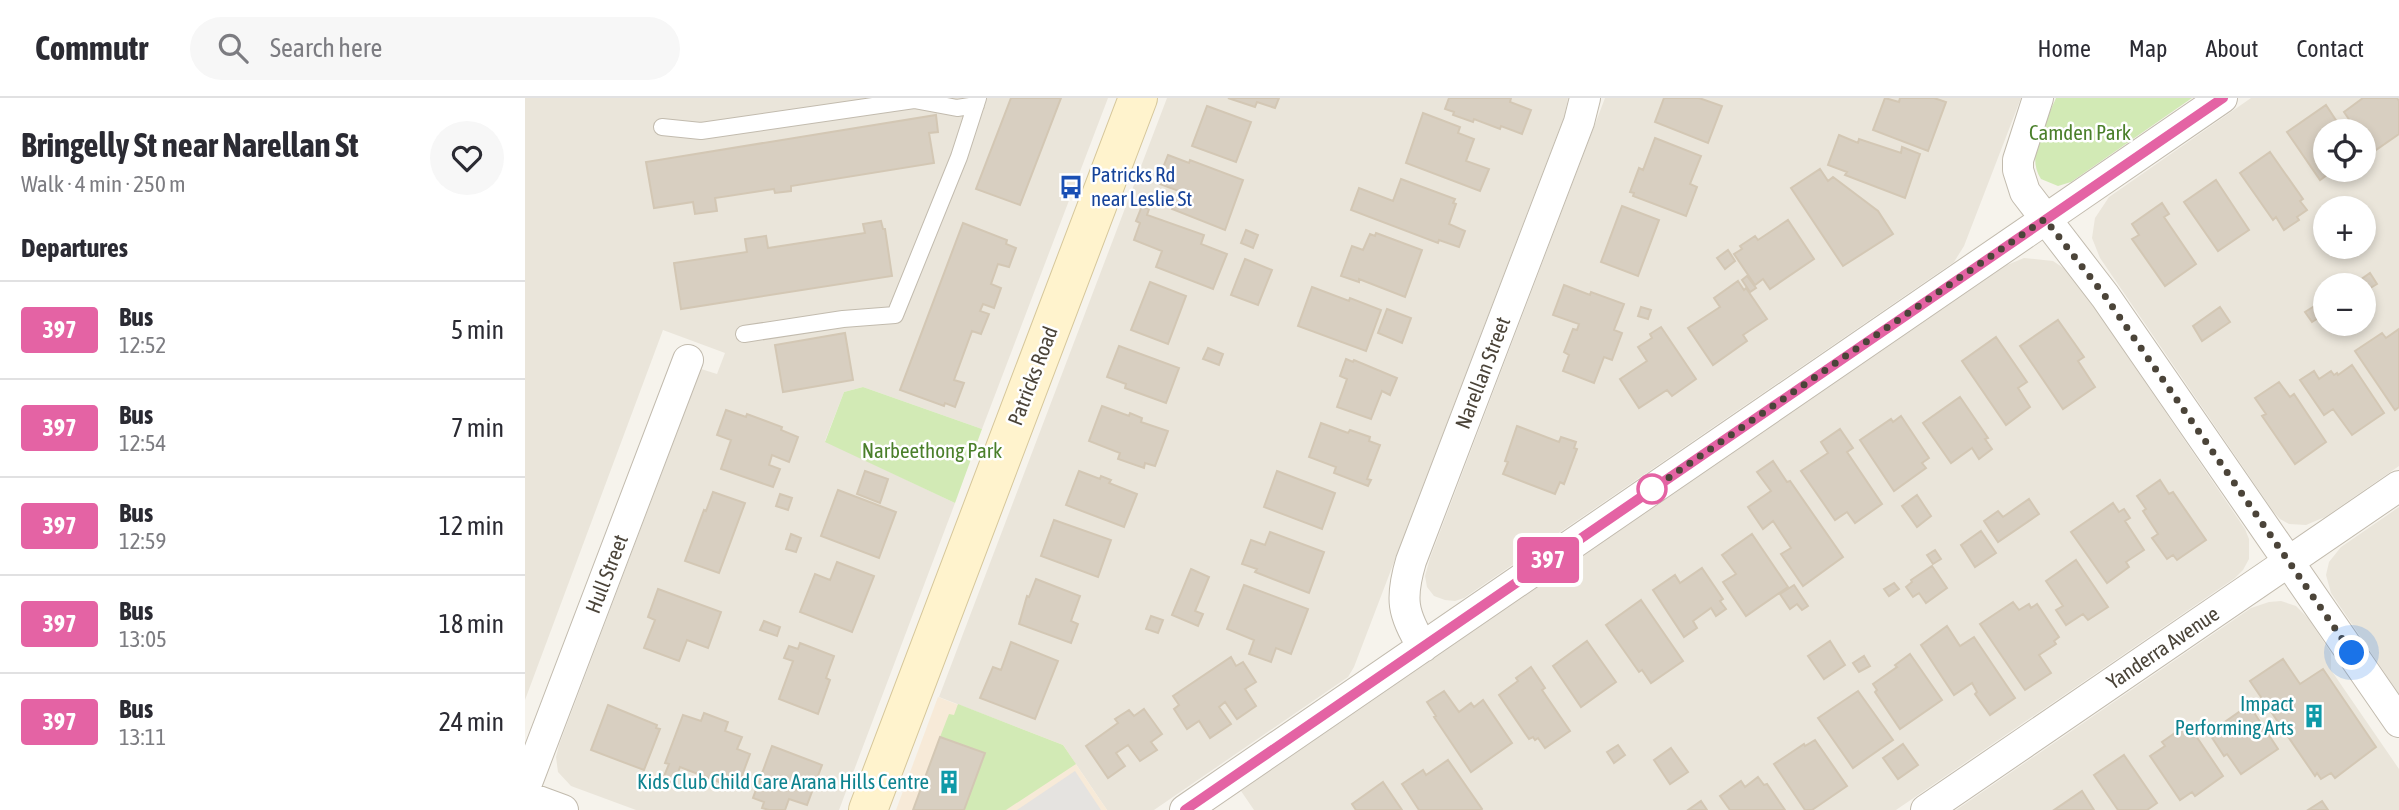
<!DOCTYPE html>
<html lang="en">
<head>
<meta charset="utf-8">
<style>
	body { margin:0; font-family:"Asap Condensed",sans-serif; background:#f7f7f7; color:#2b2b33; height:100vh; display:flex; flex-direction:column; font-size:26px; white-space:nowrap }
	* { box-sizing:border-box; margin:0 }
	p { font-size:23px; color:#7c7c81 }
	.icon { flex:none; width:38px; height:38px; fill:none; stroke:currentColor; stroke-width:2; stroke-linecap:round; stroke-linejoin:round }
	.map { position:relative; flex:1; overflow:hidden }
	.details { display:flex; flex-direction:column; background:#fff; width:525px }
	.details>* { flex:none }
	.badge { padding:0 14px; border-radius:5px; font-size:24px; line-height:46px }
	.buttons { position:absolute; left:1788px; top:21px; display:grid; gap:14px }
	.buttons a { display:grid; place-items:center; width:63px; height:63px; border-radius:50%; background:#fff; box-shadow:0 4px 10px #0003; font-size:35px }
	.you { position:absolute; width:35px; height:35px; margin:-18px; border:5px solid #fff; border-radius:50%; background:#1a73e8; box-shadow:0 0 0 10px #1a73e833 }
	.map>.badge { position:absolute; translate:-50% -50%; box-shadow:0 0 0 4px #fff }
	h2 { padding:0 21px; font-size:26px; line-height:63px }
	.round { display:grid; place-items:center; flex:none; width:74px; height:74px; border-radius:37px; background:#f7f7f7 }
	.overview { display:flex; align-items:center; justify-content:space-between; height:119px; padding:0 21px }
	h1 { font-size:33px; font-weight:700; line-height:52px }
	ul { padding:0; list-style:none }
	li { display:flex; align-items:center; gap:21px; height:98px; padding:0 21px; border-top:2px solid #e1e1e2 }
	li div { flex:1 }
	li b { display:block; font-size:26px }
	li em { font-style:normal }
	li .badge { min-width:77px; font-weight:700; text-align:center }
	header { display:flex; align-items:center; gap:42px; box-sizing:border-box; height:98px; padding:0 35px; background:#fff; border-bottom:2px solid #e1e1e2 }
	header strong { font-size:33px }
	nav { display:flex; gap:38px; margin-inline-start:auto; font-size:24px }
	.search { width:490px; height:63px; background:#f7f7f7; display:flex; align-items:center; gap:18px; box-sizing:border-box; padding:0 24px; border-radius:38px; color:#7c7c81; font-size:26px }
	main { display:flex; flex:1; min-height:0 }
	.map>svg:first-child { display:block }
</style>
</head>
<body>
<header>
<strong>Commutr</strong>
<div class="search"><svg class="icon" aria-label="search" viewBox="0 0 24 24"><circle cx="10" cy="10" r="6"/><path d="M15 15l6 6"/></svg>Search here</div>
<nav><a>Home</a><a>Map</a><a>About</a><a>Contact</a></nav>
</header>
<main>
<section class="details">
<div class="overview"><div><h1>Bringelly St near Narellan St</h1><p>Walk · 4 min · 250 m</p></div><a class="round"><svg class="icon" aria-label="heart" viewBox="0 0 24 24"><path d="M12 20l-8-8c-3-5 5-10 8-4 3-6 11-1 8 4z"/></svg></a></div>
<h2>Departures</h2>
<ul>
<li><span class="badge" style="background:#e463a4;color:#fff">397</span><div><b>Bus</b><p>12:52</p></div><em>5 min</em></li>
<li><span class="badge" style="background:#e463a4;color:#fff">397</span><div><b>Bus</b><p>12:54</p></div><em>7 min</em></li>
<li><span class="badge" style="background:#e463a4;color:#fff">397</span><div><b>Bus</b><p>12:59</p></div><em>12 min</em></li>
<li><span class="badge" style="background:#e463a4;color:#fff">397</span><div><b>Bus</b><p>13:05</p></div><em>18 min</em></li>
<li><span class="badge" style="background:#e463a4;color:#fff">397</span><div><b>Bus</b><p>13:11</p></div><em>24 min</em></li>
</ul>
</section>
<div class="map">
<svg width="1874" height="712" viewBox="0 0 1874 712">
	<rect width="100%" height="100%" fill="#f6f3ec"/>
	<path fill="#eae5da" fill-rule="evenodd" d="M0,0H583L457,331L338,289L319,294L300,343L430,405L314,712H111L46,688L33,674L31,659L34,647L176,271L192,276L200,255L138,232L0,602Z
		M642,0H1043L1040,16L829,569L823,579L629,712H582L538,647L414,599Z
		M1080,0H1496L1439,148L1429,164L939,500L930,503L920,502L909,498L902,489L900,478L905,460Z
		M1726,0H1874V368L1800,419L1781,427L1764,426L1755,421L1748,413L1575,160L1567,140L1570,120L1584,99ZM1801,33H1839V72H1801ZM1801,110H1839V149H1801ZM1801,187H1839V226H1801Z
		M1499,160L1528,163L1540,171L1550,181L1720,431L1724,441V461L1718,472L1710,480L1371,712H729L716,693L1482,167Z
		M1874,409V596L1806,495L1801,477L1804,464L1816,449Z
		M1756,503L1771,508L1783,520L1806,555V572L1874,671V712H1431L1726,510L1744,504Z"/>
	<path fill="#f7ead8" d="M413,599L538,647L582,712H371Z"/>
	<path fill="#d2eab5" d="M1531,0H1667L1546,84L1533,88L1516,81C1500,57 1521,24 1531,0Z
		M338,289L457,331L430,405L300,344L319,294Z
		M433,606L538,647L551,666L481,712H439L460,656L415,639L424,616L429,617Z"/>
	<path fill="#e5e3e0" d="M550,673L576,712H492Z"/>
	<path fill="#d8cfc1" stroke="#d3c7b4" stroke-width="2" d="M486,0H536L495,107L451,91Z
		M703,0H754L750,10L732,4L730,9Z
		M924,0H986L985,4L1006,12L997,36L976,28L975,31L949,21L948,24L928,17L929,14L920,11Z
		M1139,0H1174L1197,8L1183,45L1130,24Z
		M1360,0L1374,4L1375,0H1409L1421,4L1403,53L1348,32Z
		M1838,0H1872L1874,3V36L1848,54L1839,41V33H1832L1819,14Z
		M1801,7L1818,33H1801V72H1809L1795,82L1762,34Z
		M682,8L726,24L711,64L667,48Z
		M898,15L935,29L933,35L949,41L941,63L964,71L955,93L881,65Z
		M411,17L413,34L404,35L409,65L266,88V93L250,95L249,91L190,100L192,113L170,116L168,104L129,110L121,64Z
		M1314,37L1333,45L1334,41L1376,55L1377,49L1395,56L1380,100L1320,77L1322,74L1303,67Z
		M1130,40L1176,58L1165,86L1172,89L1161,118L1108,98L1109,95L1105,94L1114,70L1118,72Z
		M1745,54L1778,101L1775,103L1782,112L1772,119L1774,122L1759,132L1751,119L1748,122L1715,75Z
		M643,57L664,65L665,62L718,82L700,132L647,111L654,93L632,85Z
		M1295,71L1303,83L1308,79L1353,113L1368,136L1318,168L1266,90Z
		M876,81L930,101L928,105L931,106L924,126L940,133L934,149L914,142L913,145L826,112L834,90L868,103Z
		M1691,82L1724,132L1693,153L1659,104Z
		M1637,105L1644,116L1639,119L1671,166L1640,188L1607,141L1614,137L1607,126Z
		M617,108L624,111L622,117L679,137L676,146L702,156L688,191L631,169L637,153L609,142L615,125L611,123Z
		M1097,108L1134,122L1113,178L1076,164Z
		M1263,122L1289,161L1245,191L1238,181L1230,187L1209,156L1217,151L1215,148L1230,138L1233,142Z
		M356,123L358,131H360L367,178L156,211L149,165L222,154L220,141L241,138L243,150L340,135L338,126Z
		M438,125L482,142L481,146L491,150L484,169L473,166L466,186L476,190L469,210L458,206L455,213L464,216L456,236L447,233L429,282L439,285L430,309L420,305L419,308L375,292Z
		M721,132L733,137L728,150L716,145Z
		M851,135L897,152L880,199L834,181V184L816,178L827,148L838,152L845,136L850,138Z
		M1203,152L1210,163L1200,171L1192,160Z
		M720,161L747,172L733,207L706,197Z
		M1845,175L1852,186L1842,192L1835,182Z
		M1222,178L1231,190L1225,194L1217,182Z
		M1213,183L1219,192L1221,190L1242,221L1218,237L1222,243L1188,267L1163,230L1195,209L1189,200Z
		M625,184L661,198L643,246L606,232Z
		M1039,187L1065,197L1066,194L1099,206L1089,232L1097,235L1087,262L1079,259L1069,285L1038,273L1044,257L1039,254L1048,231L1052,232L1054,226L1028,217Z
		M787,189L824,203L825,200L856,212L841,253L773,228Z
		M1791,207L1798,217L1787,224L1780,214Z
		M1116,209L1126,212L1123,221L1113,218Z
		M1695,209L1705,224L1677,243L1668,228Z
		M862,211L886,220L877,245L853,235Z
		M1533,222L1559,259L1553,263L1570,289L1538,311L1495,248Z
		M1136,229L1171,281L1147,298L1142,292L1114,310L1095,281L1122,263L1113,249L1127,240L1125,236Z
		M1874,231V309L1870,312L1830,253L1857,235L1861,240Z
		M320,235L328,282L258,294L250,247Z
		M1471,239L1502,284L1493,290L1505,309L1481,327L1437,263Z
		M594,248L654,270L641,305L600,290L601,286L582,279Z
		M683,250L698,256L694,267L678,261Z
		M821,261L828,264L829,262L872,280L865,297L857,293L846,321L812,309L822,281L815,278Z
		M1827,267L1859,315L1827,337L1808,311L1799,317L1775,282L1789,273L1794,281L1806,273L1809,277L1812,275L1813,277Z
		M1754,284L1765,299L1769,296L1801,344L1770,366L1737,318L1741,316L1730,300Z
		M1435,299L1463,340L1460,341L1467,351L1454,361L1447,350L1426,365L1398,325Z
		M577,308L604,318L605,315L617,320L616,324L643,333L630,368L620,365L619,370L593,361L595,355L564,343Z
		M201,312L221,319L222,316L257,329L256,332L273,339L264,364L247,357L244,367L255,371L248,389L196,371L206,342L192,337Z
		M1376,318L1404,360L1397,365L1401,370L1369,393L1335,342L1366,321L1368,324Z
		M796,325L823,335L825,332L845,339L844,343L855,347L842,381L846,382L843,388L809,375L811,369L784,359Z
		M992,328L1034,344L1036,339L1051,344L1049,350L1052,351L1039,386L1035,384L1030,396L978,376L983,364L980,363Z
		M1315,331L1328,350L1322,354L1357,406L1330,425L1322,414L1310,422L1276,373L1303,355L1296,344Z
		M1248,363L1262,384L1265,383L1318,459L1278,488L1256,456L1266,450L1248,423L1238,431L1223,409L1246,393L1232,374Z
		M340,373L363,381L355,405L332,396Z
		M554,373L575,381L576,378L586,382L584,385L612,396L599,429L541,407Z
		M752,373L810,395L797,431L739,409Z
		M1635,382L1644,396L1648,394L1681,442L1652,462L1648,457L1642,461L1627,440L1633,436L1618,413L1621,411L1612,398Z
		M313,392L371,414L354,460L296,438Z
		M188,394L220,405L194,475L160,463L179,412L181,413Z
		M255,396L267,400L263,412L251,408Z
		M1392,397L1406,418L1392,429L1377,408Z
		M1504,401L1514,416L1473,444L1459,423L1473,413L1478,419Z
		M1588,405L1594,414L1599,411L1605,420L1600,423L1619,452L1601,464L1604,469L1582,485L1546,434Z
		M529,422L586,442L573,479L516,458Z
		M1456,433L1471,455L1450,469L1436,447Z
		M745,434L799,454L784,495L730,474L732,471L717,466L726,442L740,447Z
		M266,436L276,440L271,454L261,451Z
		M1227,436L1263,489L1221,518L1198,484L1211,476L1197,457Z
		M1410,452L1416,461L1408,466L1402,457Z
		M1551,462L1583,509L1563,522L1558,516L1541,527L1531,512L1538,508L1521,483Z
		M312,464L349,478L327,534L275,514L290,476L305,482Z
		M1407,468L1422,490L1401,505L1394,495L1388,499L1381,489L1387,484L1386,482Z
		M1177,470L1198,501L1195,503L1201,511L1191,518L1186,510L1168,523L1172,530L1159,539L1128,492L1150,477L1155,485Z
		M666,471L684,479L670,513L678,516L673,528L647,517Z
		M511,481L555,498L546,523L553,526L546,545L494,526L502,498L504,499Z
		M1369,485L1374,491L1364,498L1359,491Z
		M719,487L783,511L766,556L751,550L746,564L724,556L729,542L702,531Z
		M1269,487L1283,508L1277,512L1272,506L1265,511L1255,496Z
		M133,491L196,514L183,550L162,542L154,563L119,550L130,522L123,519Z
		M1116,502L1158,563L1126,585L1117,572L1114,574L1081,527Z
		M1488,504L1494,512L1504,506L1506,510L1512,506L1534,539L1529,543L1531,546L1514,557L1526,575L1500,592L1455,526Z
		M626,518L638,522L633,535L621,531Z
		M239,523L255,529L252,538L235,532Z
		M1422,528L1435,548L1449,539L1490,600L1465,617L1450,596L1452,594L1447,585L1429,597L1396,547Z
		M1062,543L1091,584L1056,609L1028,568Z
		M1305,543L1320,567L1299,581L1283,558Z
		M486,544L533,563L510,621L455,600L468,569L476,572Z
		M275,545L309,558L301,580L305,582L293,616L254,601L268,563L259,560L264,548L273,551Z
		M1385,556L1417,602L1375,631L1350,594L1352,592L1348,586L1372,569L1370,567Z
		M1339,558L1345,568L1334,574L1328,565Z
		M706,559L711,568L718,564L731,584L720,591L731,608L712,621L700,604L694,609L706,626L685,640L674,623L662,631L649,611L654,607L648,598Z
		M1758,561L1775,586L1798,571L1851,649L1810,680L1806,675L1796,681L1792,675L1790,678L1725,583Z
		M1006,569L1020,590L1017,592L1045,633L1020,650L1013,640L1010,642L1008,639L1004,641L974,597L993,583L991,580Z
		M919,593L934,614L946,605L949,609L958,602L987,645L946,674L909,619L911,618L902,604Z
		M1333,593L1368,642L1328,670L1293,620Z
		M83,607L132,627L131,630L135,631L119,672L66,652Z
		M1724,607L1753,651L1716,676L1702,656L1699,658L1684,635Z
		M619,611L637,636L626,644L632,652L615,663L603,647L591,655L600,668L583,680L561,648L593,625L590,621L604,612L609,618Z
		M179,615L203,624L200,633L217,639L212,651L225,656L215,683L202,678L199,686L155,669L149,686L137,683L144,666L140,665L158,617L176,623Z
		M1663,626L1698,678L1670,698L1667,694L1655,702L1625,658L1640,648L1637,644Z
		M415,639L460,655L439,712H388Z
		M1290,642L1322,688L1287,712H1280L1249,666L1279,646L1280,648Z
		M1378,646L1393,667L1373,681L1358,660Z
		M1093,647L1100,657L1089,665L1082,654Z
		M247,648L297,667L282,707L264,701L260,712H244L237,710L239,704L228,700Z
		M1146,650L1163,674L1145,686L1129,662Z
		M1599,657L1632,705L1622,712H1593L1569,677Z
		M923,662L957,711L956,712H894L877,686L898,672L901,677Z
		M1233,679L1239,687L1242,686L1260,712H1205L1195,698L1216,683L1220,689Z
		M858,684L877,712H831L827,706Z
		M1557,693L1569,712H1529Z
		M1176,703L1182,712H1163Z
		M1797,703L1803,712H1783Z"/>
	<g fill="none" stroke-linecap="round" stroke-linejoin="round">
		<g stroke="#c2bbae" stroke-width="18">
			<path id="lane" d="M137,29L176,33L389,2L432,10L451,7
				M219,236L318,221L370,217L434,59L453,0"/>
		</g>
		<g stroke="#c2bbae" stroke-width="32">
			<path id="street" d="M1513,0L1493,62V72L1500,94L1580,198L1874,624
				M898,549C877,516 875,500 886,463L1054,24L1060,0
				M0,690L163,262
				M0,698L38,712
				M660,712L1697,0
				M1401,712L1874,388"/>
		</g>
		<g stroke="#d6c79b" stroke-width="40">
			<path id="secondary" d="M343,712L613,0"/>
		</g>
		<use href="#lane" stroke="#fff" stroke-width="16"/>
		<use href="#street" stroke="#fff" stroke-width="30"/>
		<use href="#secondary" stroke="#fff3cd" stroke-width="38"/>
	</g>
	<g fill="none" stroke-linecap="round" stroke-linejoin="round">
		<g stroke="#fff" stroke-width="16">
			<path id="line" d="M660,712L1698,0"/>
		</g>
		<use href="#line" stroke="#e463a4" stroke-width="10"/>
		<path stroke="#4b4439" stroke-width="7" stroke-dasharray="0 12.6" d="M1127,391L1120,396L1520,121L1580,198L1827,555"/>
	</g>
	<defs>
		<g id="bus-bare" transform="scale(1.89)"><path d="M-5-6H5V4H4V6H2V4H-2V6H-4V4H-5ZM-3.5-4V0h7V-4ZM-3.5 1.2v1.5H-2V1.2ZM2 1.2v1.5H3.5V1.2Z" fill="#1a4fb4" stroke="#fff" stroke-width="2.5" paint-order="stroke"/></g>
		<g id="building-bare" transform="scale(1.89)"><path d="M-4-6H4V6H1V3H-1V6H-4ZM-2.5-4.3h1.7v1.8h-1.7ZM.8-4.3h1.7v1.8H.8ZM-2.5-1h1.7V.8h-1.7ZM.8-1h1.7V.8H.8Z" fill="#0f9aa8" stroke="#fff" stroke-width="2.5" paint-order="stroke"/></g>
	</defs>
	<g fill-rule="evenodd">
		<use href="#bus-bare" x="546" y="89"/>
		<use href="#building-bare" x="1789" y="618"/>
		<use href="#building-bare" x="424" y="684"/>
	</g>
	<circle fill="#fff" stroke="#e463a4" stroke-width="3.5" cx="1127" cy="391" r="14"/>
	<g text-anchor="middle" stroke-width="5" stroke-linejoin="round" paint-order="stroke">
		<g font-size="21" fill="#4a7f2a" stroke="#fff">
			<text x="1555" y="42">Camden Park</text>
			<text x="407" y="360">Narbeethong Park</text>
		</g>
		<g font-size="21" fill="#164399" stroke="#fff" text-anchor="start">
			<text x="566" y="84">Patricks Rd<tspan x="566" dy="24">near Leslie St</tspan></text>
		</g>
		<g font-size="21" fill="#4b4439" stroke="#fff">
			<text transform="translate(958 275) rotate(-69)" y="7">Narellan Street</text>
			<text transform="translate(508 278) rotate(-69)" y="7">Patricks Road</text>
			<text transform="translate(82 476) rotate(-69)" y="7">Hull Street</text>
			<text transform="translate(1638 550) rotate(-34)" y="7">Yanderra Avenue</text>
		</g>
		<g font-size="21" fill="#0d838f" stroke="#fff" text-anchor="end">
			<text x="1769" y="613">Impact<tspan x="1769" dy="24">Performing Arts</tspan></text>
			<text x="404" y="691">Kids Club Child Care Arana Hills Centre</text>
		</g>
	</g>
</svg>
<div class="buttons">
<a><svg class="icon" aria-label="locate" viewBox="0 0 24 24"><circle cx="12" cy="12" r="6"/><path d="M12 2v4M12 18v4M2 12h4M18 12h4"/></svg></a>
<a>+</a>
<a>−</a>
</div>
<div class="you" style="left:1827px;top:555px"></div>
<b class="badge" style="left:1023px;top:462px;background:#e463a4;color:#fff">397</b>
</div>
</main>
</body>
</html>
